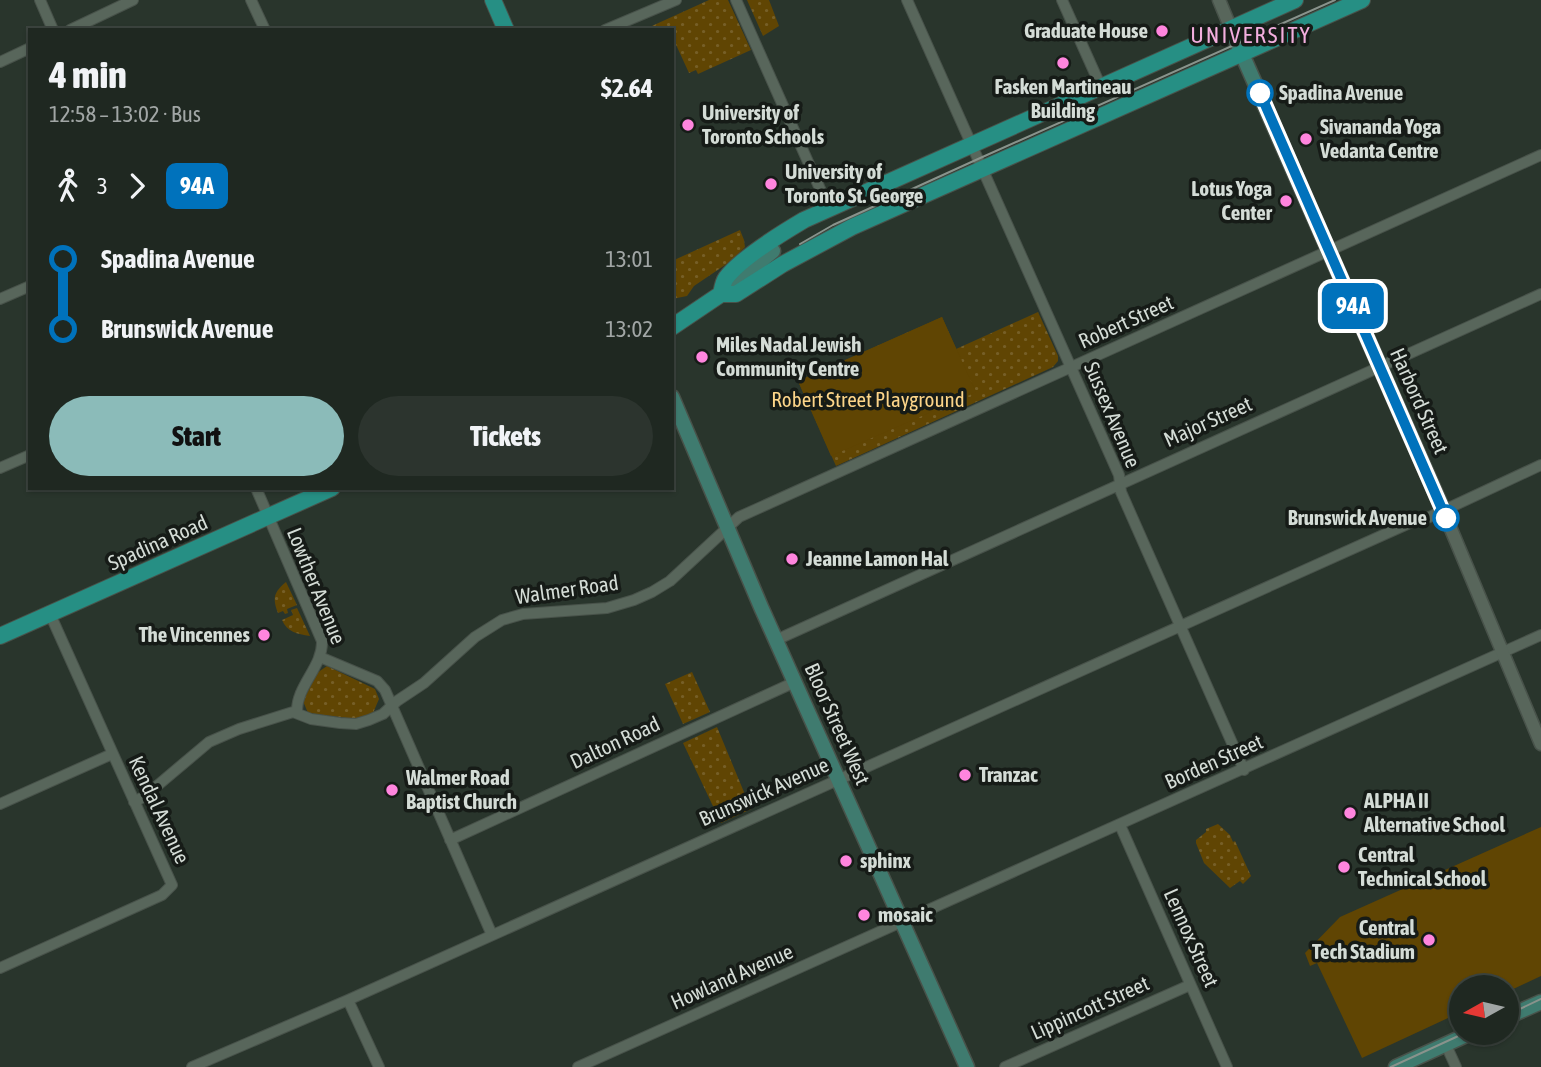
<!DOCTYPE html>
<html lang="en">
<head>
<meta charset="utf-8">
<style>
	body { margin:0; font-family:"Asap Condensed",sans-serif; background:#2c342e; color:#f1f3f6; height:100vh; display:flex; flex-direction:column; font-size:26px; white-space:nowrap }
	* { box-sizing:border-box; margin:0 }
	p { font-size:23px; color:#a1a6a5 }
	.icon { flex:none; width:38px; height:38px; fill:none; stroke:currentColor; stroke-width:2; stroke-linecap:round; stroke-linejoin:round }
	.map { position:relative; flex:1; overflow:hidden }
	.drawer { position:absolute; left:28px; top:28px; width:646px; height:462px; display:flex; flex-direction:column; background:#1f2821; border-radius:0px; box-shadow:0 2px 5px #0004,0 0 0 2px #3c443f }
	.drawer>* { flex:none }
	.badge { padding:0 14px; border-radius:10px; font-size:24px; line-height:46px }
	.needle { width:46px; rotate:262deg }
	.buttons { position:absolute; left:1449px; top:975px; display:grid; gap:14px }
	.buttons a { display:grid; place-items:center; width:70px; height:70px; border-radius:50%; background:#1f2821; box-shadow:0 2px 5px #0004,0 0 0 2px #3c443f; font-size:35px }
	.map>.badge { position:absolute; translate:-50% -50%; box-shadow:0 0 0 4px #fff }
	.legs { display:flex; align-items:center; gap:10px; height:77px; padding:0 21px; font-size:23px }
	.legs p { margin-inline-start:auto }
	.head { display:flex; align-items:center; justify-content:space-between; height:119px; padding:0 21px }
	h1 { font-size:38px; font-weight:800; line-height:52px }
	.button { display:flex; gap:14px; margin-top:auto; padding:14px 21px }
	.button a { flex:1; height:80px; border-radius:42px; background:#8bbbb9; color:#111; font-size:28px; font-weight:800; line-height:80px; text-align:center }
	.button a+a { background:#2c342e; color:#f1f3f6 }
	ul { padding:0 21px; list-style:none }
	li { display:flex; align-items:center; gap:24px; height:70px; font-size:26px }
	li i { display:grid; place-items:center; width:10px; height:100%; margin:0 9px; background:currentColor }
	li i::after { content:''; width:18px; height:18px; margin:-9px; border:5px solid; border-radius:50%; background:#1f2821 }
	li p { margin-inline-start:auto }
	li:first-child i { background:linear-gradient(#0000 50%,currentColor 0) }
	li:last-child i { background:linear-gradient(currentColor 50%,#0000 0) }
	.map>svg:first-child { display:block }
</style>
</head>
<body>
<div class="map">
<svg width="1541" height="1067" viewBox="0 0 1541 1067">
	<defs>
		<pattern id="green-dots" width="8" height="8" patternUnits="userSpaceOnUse" patternTransform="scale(1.75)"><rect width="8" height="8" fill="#604503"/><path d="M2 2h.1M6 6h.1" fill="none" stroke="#765f27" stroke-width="1.8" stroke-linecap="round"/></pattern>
	</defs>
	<rect width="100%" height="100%" fill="#29352c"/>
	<path fill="url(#green-dots)" d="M709,0H728L751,50L698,74L696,70L689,73L672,36V30L668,27L665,30H643Z
		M747,0H769L779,26L763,36Z
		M740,230L744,240L745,247L731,261L694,286L687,296L672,299V261Z
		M1038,312L1058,356V361L1053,367L836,466L798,381L942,317L956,349Z
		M286,582L297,605L287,609L288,613L285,614L283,611L278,613C272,598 274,592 286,582Z
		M297,608L310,636C297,634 287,632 282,620L293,615L291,610Z
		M327,666L375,689L379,699L373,713L354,719L308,713L303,701L317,673Z
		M692,672L710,712L683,724L665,684Z
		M717,727L751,809L721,823L683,743Z
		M1218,824L1230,835L1233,842L1235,841L1251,876L1243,884L1240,881L1230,888L1204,863L1196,843V840L1206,832V829Z"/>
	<path fill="#604503" d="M942,317L976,392L957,401L954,400L949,404L831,456L798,381Z
		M1541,827V976L1507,992V987H1461V1012L1362,1058L1317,963L1310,966L1305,953L1340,917Z"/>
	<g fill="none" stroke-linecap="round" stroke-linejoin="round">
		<g stroke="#48524a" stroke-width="12">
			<path id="minor" d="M40,0L53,30
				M251,0L265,30
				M736,0L829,209
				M907,0L1119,475L1121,492L1244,770
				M1062,0L1101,87
				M70,30L133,0
				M605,30L676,0
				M0,62L30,48
				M0,299L30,286
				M0,468L30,455
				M256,488L322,641C323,667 296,686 297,712
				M776,640L1541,294
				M320,657L377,681L385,690L492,935
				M134,802L145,796L209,742L239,729L293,712L311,719L340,723L356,724L369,720L383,714L397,701L424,683L475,637L502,620L523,614L607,608L634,600L652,592L670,581L739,517L1541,155
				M0,804L112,754
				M1120,825L1227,1067
				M450,840L795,682
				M0,968L162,895L172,885L50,614
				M348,1000L379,1067
				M1446,1045L1456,1067
				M192,1067L348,1000L1412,522L1423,520L1541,465
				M578,1067L1541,635
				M1005,1067L1190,985"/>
		</g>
		<g stroke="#48524a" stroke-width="15">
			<path id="tertiary" d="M1219,0L1231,29
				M1443,510L1541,744"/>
		</g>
		<g stroke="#48524a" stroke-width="17">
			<path id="secondary" d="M1231,29L1443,510
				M721,294L773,251
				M672,397L761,607L967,1067
				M1507,1017L1541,1002
				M1396,1067L1473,1032"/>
		</g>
		<g stroke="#48524a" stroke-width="18">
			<path id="primary" d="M493,0L506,30
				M721,294C722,289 723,282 726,278C741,258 782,233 804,220L1295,0
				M672,327L721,294H736L783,264L852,227L1362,0
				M0,636L332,488"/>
		</g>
		<use href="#minor" stroke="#58665b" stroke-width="10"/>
		<use href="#tertiary" stroke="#58665b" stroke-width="12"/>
		<use href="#secondary" stroke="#3f7b6f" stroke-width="14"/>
		<use href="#primary" stroke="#268f84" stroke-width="16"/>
		<path stroke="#89938c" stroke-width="2" d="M800,244L833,225L978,159L1335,0
			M1507,1015L1541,999
			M1391,1067L1467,1032"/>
	</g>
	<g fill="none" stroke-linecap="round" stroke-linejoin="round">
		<g stroke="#fff" stroke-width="16">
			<path id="line-1" d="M1260,93L1446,518"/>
		</g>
		<use href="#line-1" stroke="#0072bc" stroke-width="10"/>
	</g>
	<g fill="#ff85de" stroke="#161b17" stroke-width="2.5">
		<circle cx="1162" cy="31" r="7"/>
		<circle cx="1063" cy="63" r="7"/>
		<circle cx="688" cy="125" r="7"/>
		<circle cx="1306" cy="139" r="7"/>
		<circle cx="771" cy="184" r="7"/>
		<circle cx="1286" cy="201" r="7"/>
		<circle cx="702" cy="357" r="7"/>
		<circle cx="792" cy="559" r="7"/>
		<circle cx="264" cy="635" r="7"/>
		<circle cx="965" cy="775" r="7"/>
		<circle cx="392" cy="790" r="7"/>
		<circle cx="1350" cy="813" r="7"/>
		<circle cx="846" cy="861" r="7"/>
		<circle cx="1344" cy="867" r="7"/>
		<circle cx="864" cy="915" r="7"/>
		<circle cx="1429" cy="940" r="7"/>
	</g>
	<g fill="#fff" stroke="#0072bc" stroke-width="3.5">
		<circle cx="1260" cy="93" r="12"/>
		<circle cx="1446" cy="518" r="12"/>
	</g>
	<g text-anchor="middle" stroke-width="7" stroke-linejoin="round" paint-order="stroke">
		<g font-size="21" font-weight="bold" fill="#d4dcd6" stroke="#161b17" text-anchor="start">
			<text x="1148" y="38" text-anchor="end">Graduate House</text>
			<text x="1063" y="94" text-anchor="middle">Fasken Martineau<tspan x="1063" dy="24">Building</tspan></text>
			<text x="702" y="120">University of<tspan x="702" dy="24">Toronto Schools</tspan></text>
			<text x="1320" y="134">Sivananda Yoga<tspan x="1320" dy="24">Vedanta Centre</tspan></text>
			<text x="785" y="179">University of<tspan x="785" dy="24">Toronto St. George</tspan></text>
			<text x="1272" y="196" text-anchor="end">Lotus Yoga<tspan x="1272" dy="24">Center</tspan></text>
			<text x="716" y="352">Miles Nadal Jewish<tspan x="716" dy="24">Community Centre</tspan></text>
			<text x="806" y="566">Jeanne Lamon Hal</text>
			<text x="250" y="642" text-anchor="end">The Vincennes</text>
			<text x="979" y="782">Tranzac</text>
			<text x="406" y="785">Walmer Road<tspan x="406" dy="24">Baptist Church</tspan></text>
			<text x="1364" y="808">ALPHA II<tspan x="1364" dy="24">Alternative School</tspan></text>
			<text x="1358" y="862">Central<tspan x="1358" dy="24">Technical School</tspan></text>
			<text x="860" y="868">sphinx</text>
			<text x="878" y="922">mosaic</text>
			<text x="1415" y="935" text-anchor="end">Central<tspan x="1415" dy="24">Tech Stadium</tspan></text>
		</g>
		<g font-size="21" font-weight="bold" fill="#d4dcd6" stroke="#161b17" text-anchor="start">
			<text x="1279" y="100">Spadina Avenue</text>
			<text x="1427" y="525" text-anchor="end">Brunswick Avenue</text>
		</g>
		<g font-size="21" fill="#d4dcd6" stroke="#161b17">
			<text transform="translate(1126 322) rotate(-24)" y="7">Robert Street</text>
			<text transform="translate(1419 401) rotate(66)" y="7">Harbord Street</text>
			<text transform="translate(1112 415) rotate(67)" y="7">Sussex Avenue</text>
			<text transform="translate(1208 422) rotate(-24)" y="7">Major Street</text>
			<text transform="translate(158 543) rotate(-24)" y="7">Spadina Road</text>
			<text transform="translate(316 586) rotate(68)" y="7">Lowther Avenue</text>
			<text transform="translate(567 590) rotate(-8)" y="7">Walmer Road</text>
			<text transform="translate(837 724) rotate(66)" y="7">Bloor Street West</text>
			<text transform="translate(615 743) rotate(-25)" y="7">Dalton Road</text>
			<text transform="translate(1214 762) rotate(-24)" y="7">Borden Street</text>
			<text transform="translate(764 792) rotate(-24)" y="7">Brunswick Avenue</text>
			<text transform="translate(159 810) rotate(65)" y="7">Kendal Avenue</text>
			<text transform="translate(1191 938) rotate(66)" y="7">Lennox Street</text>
			<text transform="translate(732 977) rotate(-24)" y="7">Howland Avenue</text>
			<text transform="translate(1090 1008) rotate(-24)" y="7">Lippincott Street</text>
		</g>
		<g font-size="21" fill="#fdd589" stroke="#161b17">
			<text x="868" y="407">Robert Street Playground</text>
		</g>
		<g font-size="23" letter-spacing="2" fill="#f3aede" stroke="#161b17">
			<text x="1251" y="43">UNIVERSITY</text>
		</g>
	</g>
</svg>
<div class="buttons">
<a><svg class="needle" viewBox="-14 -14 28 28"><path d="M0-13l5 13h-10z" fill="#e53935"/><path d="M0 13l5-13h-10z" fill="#a1a6a5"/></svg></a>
</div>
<b class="badge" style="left:1353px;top:306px;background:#0072bc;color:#fff">94A</b>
<section class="drawer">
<div class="head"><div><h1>4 min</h1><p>12:58 – 13:02 · Bus</p></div><b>$2.64</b></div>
<div class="legs"><svg class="icon" aria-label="walk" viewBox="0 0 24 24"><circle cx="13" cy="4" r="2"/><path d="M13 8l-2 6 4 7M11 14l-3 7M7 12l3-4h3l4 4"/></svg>3<svg class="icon" aria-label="forward" viewBox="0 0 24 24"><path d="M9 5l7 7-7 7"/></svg><b class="badge" style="background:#0072bc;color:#fff">94A</b></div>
<ul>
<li><i style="color:#0072bc"></i><b>Spadina Avenue</b><p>13:01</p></li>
<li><i style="color:#0072bc"></i><b>Brunswick Avenue</b><p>13:02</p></li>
</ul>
<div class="button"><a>Start</a><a>Tickets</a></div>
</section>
</div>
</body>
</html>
